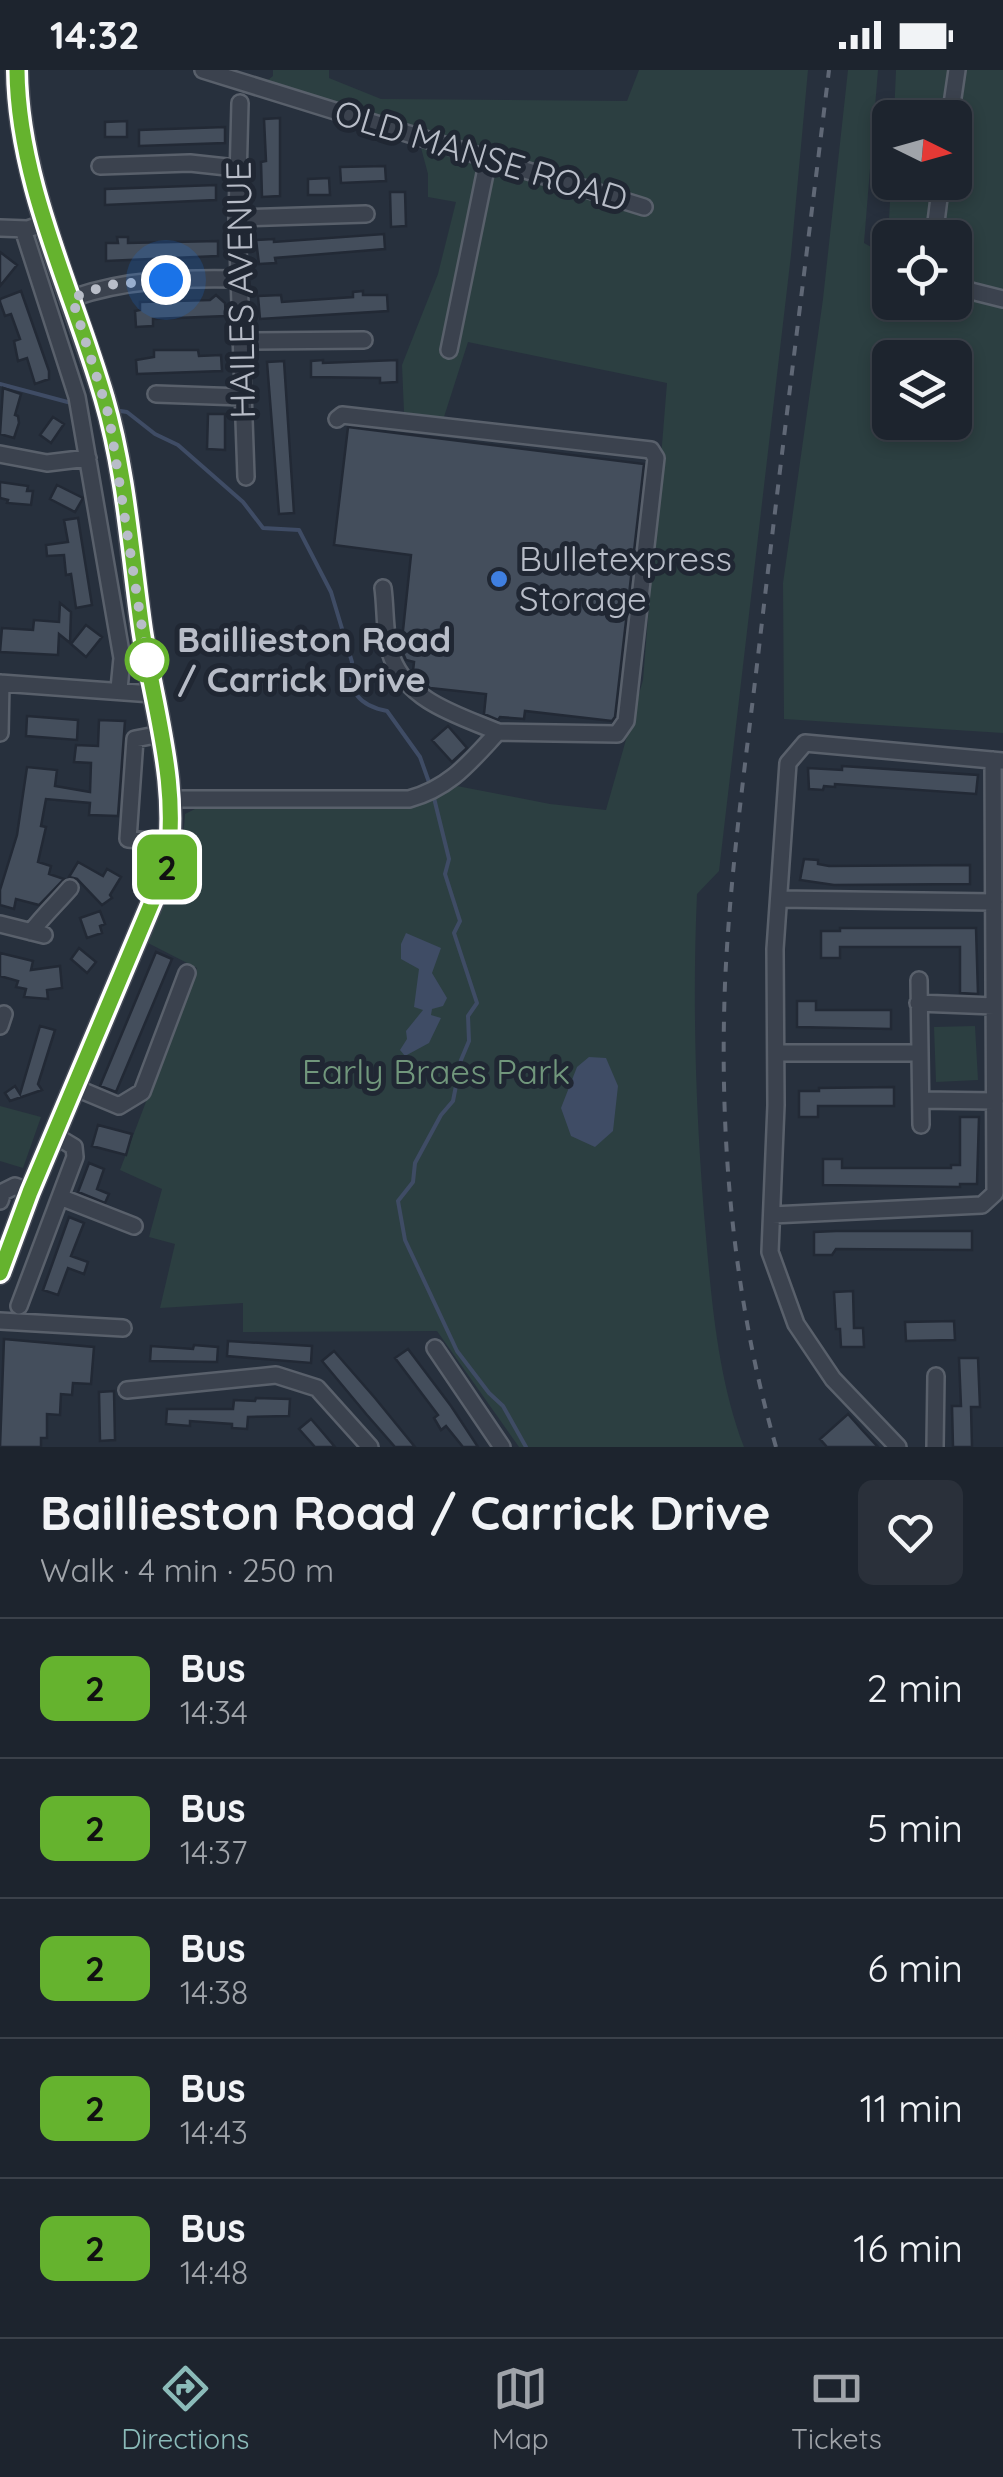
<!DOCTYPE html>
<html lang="en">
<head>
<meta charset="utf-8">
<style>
	body { margin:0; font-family:Quicksand,sans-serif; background:#2a303a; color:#f1f3f6; height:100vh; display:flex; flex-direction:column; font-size:38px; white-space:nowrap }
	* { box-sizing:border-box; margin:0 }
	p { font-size:32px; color:#a0a4aa }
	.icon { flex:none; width:55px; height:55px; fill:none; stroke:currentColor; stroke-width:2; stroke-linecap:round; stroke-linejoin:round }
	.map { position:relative; height:1377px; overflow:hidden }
	.side { display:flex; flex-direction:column; background:#1d242e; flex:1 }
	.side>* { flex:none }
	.badge { padding:0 20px; border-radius:15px; font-size:35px; line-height:65px }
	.needle { width:65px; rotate:95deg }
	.tools { position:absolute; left:872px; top:30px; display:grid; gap:20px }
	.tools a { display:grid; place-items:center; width:100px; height:100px; border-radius:15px; background:#1d242e; box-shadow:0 5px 15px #0003,0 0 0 2px #3b414a; font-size:50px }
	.you { position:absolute; width:50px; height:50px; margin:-25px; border:8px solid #fff; border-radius:50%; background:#1a73e8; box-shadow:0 0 0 15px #1a73e833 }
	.map>.badge { position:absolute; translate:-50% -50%; box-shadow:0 0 0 5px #fff }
	.round { display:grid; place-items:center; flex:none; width:105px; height:105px; border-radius:15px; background:#2a303a }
	.overview { display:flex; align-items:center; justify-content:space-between; height:170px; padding:0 40px }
	h1 { font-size:48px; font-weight:700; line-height:75px }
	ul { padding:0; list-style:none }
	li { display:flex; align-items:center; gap:30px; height:140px; padding:0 40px; border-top:2px solid #3b414a }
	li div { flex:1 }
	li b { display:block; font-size:38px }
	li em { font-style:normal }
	li .badge { min-width:110px; font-weight:700; text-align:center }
	.status { display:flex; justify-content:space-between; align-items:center; height:70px; padding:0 50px; background:#1d242e; direction:ltr }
	.status svg { height:28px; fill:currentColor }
	.menu { display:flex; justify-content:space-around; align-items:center; height:140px; border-top:2px solid #3b414a; background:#1d242e; font-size:28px; color:#a0a4aa }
	.menu a { display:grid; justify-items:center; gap:5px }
	.menu .active { color:#8bbbb9 }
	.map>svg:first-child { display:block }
</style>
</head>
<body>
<div class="status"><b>14:32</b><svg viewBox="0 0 49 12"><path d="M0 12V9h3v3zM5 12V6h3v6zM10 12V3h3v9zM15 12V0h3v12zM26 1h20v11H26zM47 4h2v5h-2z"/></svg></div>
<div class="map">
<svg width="1003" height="1377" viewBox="0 0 1003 1377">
	<rect width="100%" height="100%" fill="#27303d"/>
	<path fill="#2c3f41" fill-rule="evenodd" d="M273,0H329V8L381,29L627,31L639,0H808L791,185L719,801L697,824C692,940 696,1052 706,1167C712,1237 719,1312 744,1377H519L437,1261L243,1262V1233L160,1238L175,1174L149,1167L162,1119L120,1100L197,898L148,873C163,831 183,789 185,744L203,735H414L457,716L550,734L606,740L643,610L667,313L468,272L443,350L404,342L402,295L438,204L456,132L428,127V104L420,74L264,13L273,6Z
		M848,0H878L864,173L887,186L891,113L955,112V48L894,47L896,0H1003V663L784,649L783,513L823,229ZM890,168H955V232H890ZM890,288H955V352H890Z
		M975,956L978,1010L936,1012L934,957Z
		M0,1036L41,1047L23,1098L0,1091Z"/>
	<path fill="#3f4c65" d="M406,863L441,878L432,903L447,928L443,936L432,939L431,945L441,948L429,973L405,986L400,980L407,969L406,961L423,940L414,937L419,899L401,889V874Z
		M589,987L606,988L618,1016L613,1061L595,1077L571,1066L561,1038L577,997Z"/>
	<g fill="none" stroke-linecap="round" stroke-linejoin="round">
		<path stroke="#3f4c65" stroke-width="4" d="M0,314L75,334
			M114,340L127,342L155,364L178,375L243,432L263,458L299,460L331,522L352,592C346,621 360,636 387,641L420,687L430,715
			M433,724L449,789L445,804L460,851L454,863L477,933L468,946L469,971L461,990L453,1031L441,1045L415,1093L413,1112L398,1131L405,1170L457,1281L489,1323L503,1336L526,1377"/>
	</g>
	<path fill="#444e5c" stroke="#222935" stroke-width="2.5" d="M280,48V126L262,127L261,92L266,91L264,49Z
		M127,51V67H105V52Z
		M225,57V73L139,76V60Z
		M385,96L386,111L341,113L340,97Z
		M329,108L330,125H308V109Z
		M216,115V130L105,135V119Z
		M390,122H405L406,156L391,157Z
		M384,164L385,179L275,188L276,193L259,194L256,170L274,169V172Z
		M117,167H128V173L218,171V186L106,191V173H118Z
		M0,182L17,195L0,216Z
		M21,221L49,301V309L35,314L27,288L18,291L14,271L20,269L11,244L5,246L0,232V229Z
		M363,221V225H387L388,241L260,249L258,226L281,225L282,232L353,227V222Z
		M216,225L225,233L226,246L153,249V256L136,257L135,241L140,240V232L210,230Z
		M154,280H198L199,286L221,285L222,301L137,304L136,290L154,287Z
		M323,290V293L397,290V312L380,313V308L311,307V291Z
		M284,291L294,443L279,444L267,292Z
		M3,318L21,324L15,345L18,346L19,353L14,368L0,364Z
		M208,344H225V380L207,379Z
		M53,347L64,354L51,373L40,365Z
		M348,357L644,394L615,647L612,651L525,641L524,649L500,647L498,650L484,644L486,624L430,618L418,608L413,601L414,592L406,590L401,579L411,485L334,475Z
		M0,412L28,416L27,421H33L31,435L7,433L8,430L0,428Z
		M57,415L83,428L75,442L50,429Z
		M78,448L92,535L76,538L71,504L66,505L64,485L47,486L46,475L68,472L64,450Z
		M60,533L71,542L70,573L59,564L58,585L0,582L2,558L33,560L34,550L59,552Z
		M86,555L102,567L86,587L71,574Z
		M27,646L78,650L77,670L26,666Z
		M99,650L125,651L118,746L89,745L90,733L46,729L41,756L46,757L38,792L51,796L49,804L64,809L39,835L16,829L14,839L0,835V820L17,765L27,697L57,700L55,716L90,722L91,693L74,692L76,675L98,676Z
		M448,656L467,678L452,692L432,670Z
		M842,696L978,705L976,724L835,714V717L824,716L823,720L809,719L808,698L842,700Z
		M804,789L818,790V794L829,796L970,795V814L834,815L800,810Z
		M78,792L103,806L107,799L121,807L110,825L112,828L102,835L77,809L69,807Z
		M100,841L105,854L100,856L102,863L87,868L80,848Z
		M840,858H976L978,924L960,923V877H840V888H821V861H840Z
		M79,878L96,892L87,903L71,889Z
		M156,882L172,889L116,1022L100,1016Z
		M0,883L33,891L31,900L60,896L62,918L47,920L48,929L24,927L26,919L16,917L18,911L0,906Z
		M797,931H816V940H891V959L797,957Z
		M40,956L55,960L38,1014L42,1020L10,1031L5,1023L15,1016L20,1024Z
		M894,1017V1036H818V1047H799V1021H819V1018Z
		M960,1047H979L977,1114H960V1117L823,1115V1089H842V1098H951V1095H960Z
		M98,1055L132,1064L126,1085L92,1076Z
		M89,1093L104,1099L97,1119L109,1124L105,1133L78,1122Z
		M69,1147L84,1153L71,1186L88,1192L84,1204L68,1198L58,1225L43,1220Z
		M836,1161H972V1180L836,1179L832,1185H814V1162Z
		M853,1221L854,1258H863L864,1277H841L840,1259H836L834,1222Z
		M954,1251L955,1270L906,1271L905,1252Z
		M4,1269L94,1277L91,1314L73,1313L72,1325L61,1324L60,1345L47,1344V1368H41V1377H0Z
		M228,1271L312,1276L311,1293L227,1286Z
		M194,1275L218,1277L217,1292L150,1291L151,1276L193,1279Z
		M408,1279L451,1336L478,1377H463L446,1356L441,1360L434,1348L438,1345L395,1288Z
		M334,1281L375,1328L415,1377H395L367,1345L322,1291Z
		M959,1288H978L980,1337H971L972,1377H953L952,1336H961Z
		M114,1321L115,1370L100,1371L99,1322Z
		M256,1328L290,1329L289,1346L248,1347L247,1359L232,1358V1354L190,1351V1356L166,1354L167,1339H233L234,1330L255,1331Z
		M848,1344L864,1362L878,1377H827L820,1369Z
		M311,1349L318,1357L335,1377H315L299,1359Z"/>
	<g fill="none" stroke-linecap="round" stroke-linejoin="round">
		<g stroke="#59606b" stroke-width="20">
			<path id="minor" d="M203,0L644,137
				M240,33L237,148L246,407
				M950,48L957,0
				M100,96L190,93L236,98
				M237,148L366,144
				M0,158L28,159L47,152
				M23,159L77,327L122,588L119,619
				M934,168L941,112
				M955,217L1003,229
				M72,228C126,209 181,208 238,209
				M240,271L364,270
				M449,280L488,89
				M156,324L242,327
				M0,384L47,393L88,388
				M383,518C386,540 384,568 392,588C409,632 458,645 498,662
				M0,613L152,624
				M0,663L1,613
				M161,664L135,669L128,769L171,773
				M171,729H409C450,718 470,692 498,662L617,664L626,651L656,388L651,380L342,345L337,349
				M779,829L994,832
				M0,854L44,865
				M31,862C44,845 57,833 70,818
				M919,910L921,1055
				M918,933L994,936
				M0,956L4,944
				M776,983H920
				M76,1018L119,1036L142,1022L187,903
				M922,1030L995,1031
				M60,1127L134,1156
				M0,1131L3,1122L15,1116L30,1122
				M772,1145L982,1135L995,1123L993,690
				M19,1236L75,1087L74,1077L54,1065
				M0,1251L123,1258
				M435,1278L502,1377
				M127,1320L276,1305L317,1318L370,1377
				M898,1377L833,1309L796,1254L770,1182L776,1035L775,879L788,693L805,673L1003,691
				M935,1377L936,1306"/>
		</g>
		<g stroke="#454b57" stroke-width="25">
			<path id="major" d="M0,1203L30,1122L166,799C181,718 154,639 142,560C130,480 126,397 102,321C70,220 18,106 17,0"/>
		</g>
		<use href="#minor" stroke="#3b424e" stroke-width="15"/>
		<use href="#major" stroke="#59616d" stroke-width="20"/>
		<path stroke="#606876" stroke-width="4" stroke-dasharray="10 10" stroke-linecap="butt" d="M776,1377C733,1228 719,1069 725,914C730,799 747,683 760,569C782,379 806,190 829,0"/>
	</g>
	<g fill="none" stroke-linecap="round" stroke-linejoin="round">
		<g stroke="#fff" stroke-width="22">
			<path id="line" d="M0,1203L30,1122L166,799C181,718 154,639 142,560C131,483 126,403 104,328C73,221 18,113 17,0"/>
		</g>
		<use href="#line" stroke="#65b32e" stroke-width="15"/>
		<path stroke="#b8bdc8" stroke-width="10" stroke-dasharray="0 18" d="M147,590L109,346L72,228L107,215L166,210"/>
	</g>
	<circle fill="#3f7fe0" stroke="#202733" stroke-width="4" cx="499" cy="509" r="10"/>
	<circle fill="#fff" stroke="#65b32e" stroke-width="5" cx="147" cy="590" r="20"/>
	<g text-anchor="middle" stroke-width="10" stroke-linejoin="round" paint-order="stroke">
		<g font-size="35" fill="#b8bdc8" stroke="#202733">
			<text transform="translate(481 86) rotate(17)" y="12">OLD MANSE ROAD</text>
			<text transform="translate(241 220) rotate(-91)" y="12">HAILES AVENUE</text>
		</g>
		<g font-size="35" fill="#b8bdc8" stroke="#202733" text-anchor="start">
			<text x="519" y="501">Bulletexpress<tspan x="519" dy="40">Storage</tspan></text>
		</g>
		<g font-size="35" font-weight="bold" fill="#b8bdc8" stroke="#202733" text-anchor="start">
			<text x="177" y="582">Baillieston Road<tspan x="177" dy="40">/ Carrick Drive</tspan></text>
		</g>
		<g font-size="35" fill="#71977c" stroke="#202733">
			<text x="436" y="1014">Early Braes Park</text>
		</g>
	</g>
</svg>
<div class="tools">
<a><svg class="needle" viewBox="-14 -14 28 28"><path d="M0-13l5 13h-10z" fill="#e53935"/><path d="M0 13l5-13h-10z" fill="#a0a4aa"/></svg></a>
<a><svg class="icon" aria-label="locate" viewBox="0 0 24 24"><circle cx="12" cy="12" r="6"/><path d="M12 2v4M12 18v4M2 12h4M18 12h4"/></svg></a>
<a><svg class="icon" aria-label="layers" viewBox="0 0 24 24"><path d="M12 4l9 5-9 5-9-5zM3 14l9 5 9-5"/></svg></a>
</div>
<div class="you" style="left:166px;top:210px"></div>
<b class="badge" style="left:167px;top:797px;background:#65b32e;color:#111">2</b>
</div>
<section class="side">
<div class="overview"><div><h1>Baillieston Road / Carrick Drive</h1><p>Walk · 4 min · 250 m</p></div><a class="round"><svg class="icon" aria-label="heart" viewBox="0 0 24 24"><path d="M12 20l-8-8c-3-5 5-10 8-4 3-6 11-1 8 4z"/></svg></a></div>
<ul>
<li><span class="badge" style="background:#65b32e;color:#111">2</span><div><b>Bus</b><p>14:34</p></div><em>2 min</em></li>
<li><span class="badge" style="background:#65b32e;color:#111">2</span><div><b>Bus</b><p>14:37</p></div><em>5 min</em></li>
<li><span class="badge" style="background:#65b32e;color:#111">2</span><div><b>Bus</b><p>14:38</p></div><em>6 min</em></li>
<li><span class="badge" style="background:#65b32e;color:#111">2</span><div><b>Bus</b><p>14:43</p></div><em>11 min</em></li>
<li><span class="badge" style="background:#65b32e;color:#111">2</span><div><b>Bus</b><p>14:48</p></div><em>16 min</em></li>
</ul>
</section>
<nav class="menu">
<a class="active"><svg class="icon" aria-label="directions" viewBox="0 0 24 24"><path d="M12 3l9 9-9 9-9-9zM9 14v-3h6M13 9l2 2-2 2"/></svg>Directions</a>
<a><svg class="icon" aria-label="map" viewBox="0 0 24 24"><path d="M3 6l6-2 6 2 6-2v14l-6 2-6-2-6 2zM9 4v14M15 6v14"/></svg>Map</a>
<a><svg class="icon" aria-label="tickets" viewBox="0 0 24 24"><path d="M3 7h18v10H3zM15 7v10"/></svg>Tickets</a>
</nav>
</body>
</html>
